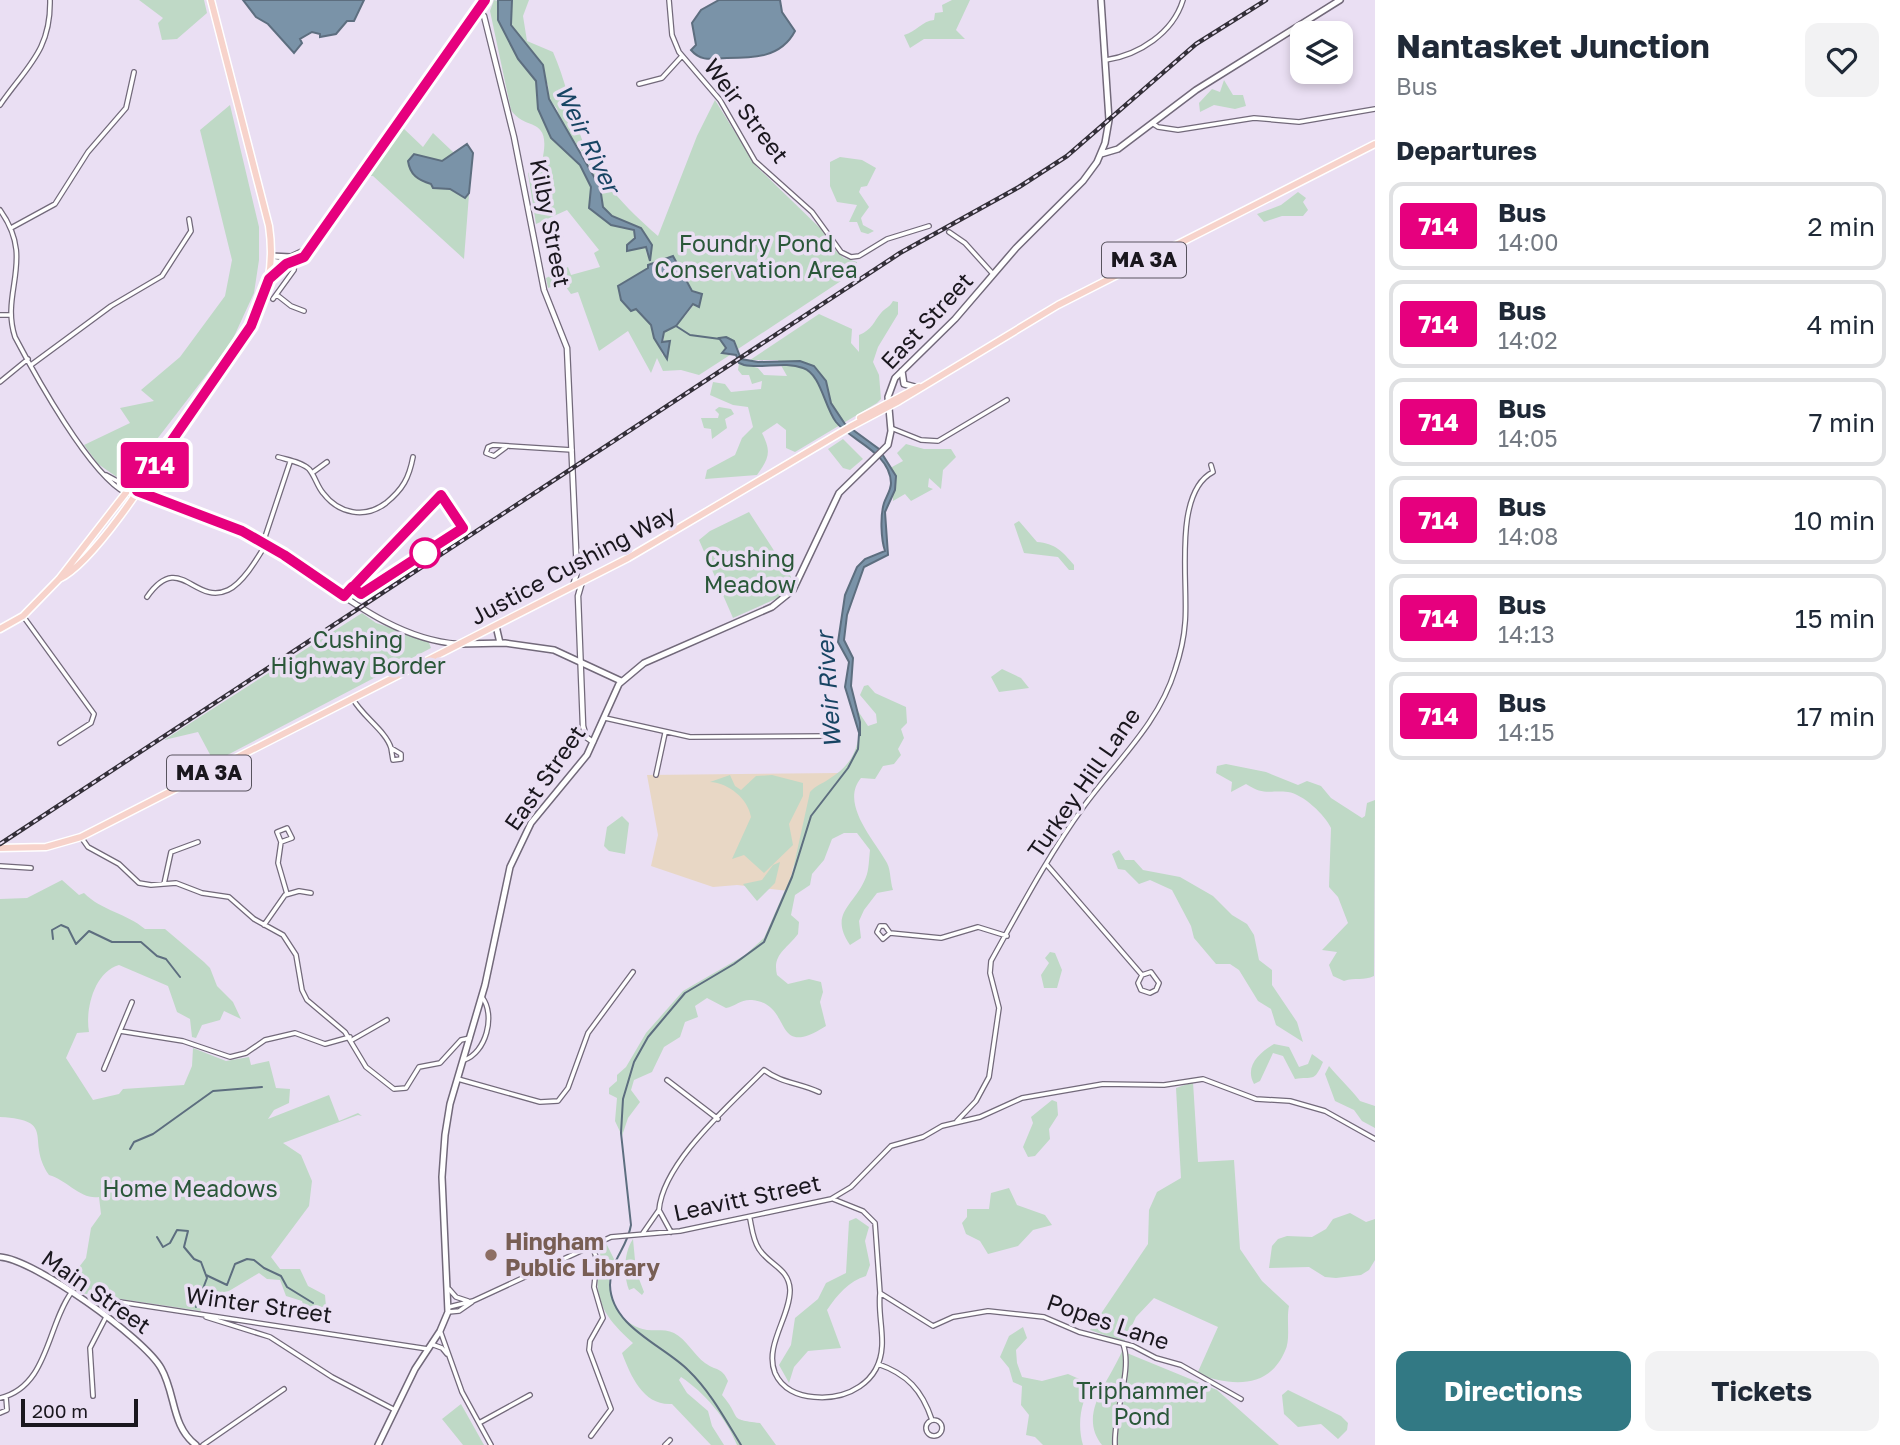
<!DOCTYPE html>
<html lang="en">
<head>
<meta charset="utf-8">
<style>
	body { margin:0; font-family:"Golos Text",sans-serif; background:#f2f2f3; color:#1f2937; height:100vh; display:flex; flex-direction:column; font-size:26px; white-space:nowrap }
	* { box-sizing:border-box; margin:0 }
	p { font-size:23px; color:#747a83 }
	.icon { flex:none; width:38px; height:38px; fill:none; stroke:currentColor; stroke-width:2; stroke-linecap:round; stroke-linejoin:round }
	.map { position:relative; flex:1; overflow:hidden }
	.sheet { display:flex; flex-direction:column; background:#fff; width:525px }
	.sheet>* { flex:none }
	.badge { padding:0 14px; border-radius:5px; font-size:24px; line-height:46px }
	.buttons { position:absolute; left:1290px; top:21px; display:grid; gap:14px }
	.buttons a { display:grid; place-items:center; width:63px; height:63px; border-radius:14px; background:#fff; box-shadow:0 4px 10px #0003; font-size:35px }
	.scale { position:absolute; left:21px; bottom:18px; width:117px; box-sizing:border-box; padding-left:7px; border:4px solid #1a171e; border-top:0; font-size:19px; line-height:24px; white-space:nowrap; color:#1a171e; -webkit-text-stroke:5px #eadff3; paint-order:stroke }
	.map>.badge { position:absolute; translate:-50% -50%; box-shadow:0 0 0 4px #fff }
	h2 { padding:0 21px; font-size:26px; line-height:63px }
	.round { display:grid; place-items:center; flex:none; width:74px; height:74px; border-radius:14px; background:#f2f2f3 }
	.summary { display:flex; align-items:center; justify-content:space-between; height:119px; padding:0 21px }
	h1 { font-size:33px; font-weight:700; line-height:52px }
	.cta { display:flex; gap:14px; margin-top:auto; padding:14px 21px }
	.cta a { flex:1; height:80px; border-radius:14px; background:#327984; color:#fff; font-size:28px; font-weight:700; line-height:80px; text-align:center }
	.cta a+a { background:#f2f2f3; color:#1f2937 }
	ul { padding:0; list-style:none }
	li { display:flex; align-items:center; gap:21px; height:88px; margin:0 14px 10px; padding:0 7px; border:4px solid #e0e1e3; border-radius:14px }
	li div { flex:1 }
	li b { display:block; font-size:26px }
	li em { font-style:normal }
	li .badge { min-width:77px; font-weight:700; text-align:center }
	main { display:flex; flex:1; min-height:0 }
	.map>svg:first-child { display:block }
</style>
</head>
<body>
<main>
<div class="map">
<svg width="1375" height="1445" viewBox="0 0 1375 1445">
	<rect width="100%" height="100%" fill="#eadff3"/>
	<path fill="#e8d7c5" d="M840,773L793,867L789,891L737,885L713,887L651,866L658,835L647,775Z"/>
	<path fill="#bfd9c6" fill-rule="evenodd" d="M139,0H204L207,13L177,39L162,40L158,23L163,18Z
		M494,0L498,1V17L518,59L536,81L538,109L551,138L580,165L592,191L589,199C600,227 612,222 636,232L629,250L646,247L647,256L650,241L641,228L612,216L603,207L600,187L583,153L561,123L557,109L549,99L548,85L511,25L512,0H529L523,16L527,41L553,52C565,79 570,106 580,134C594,176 626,208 658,236L697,136L715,100L756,166L821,229L834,249L844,258L857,262L856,271L738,349L734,341L725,349V354L730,355L699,375L681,370L663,371L657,358L651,373L628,331L599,351L578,292L571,294L563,283L548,288L546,278L568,267L571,275L600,267L594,253L599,250L567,210L536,224L528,173L541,166C554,113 526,133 511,110L490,11ZM664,258L680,267L692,291L702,294L685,316L664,332L663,356L651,325L636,309L649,268Z
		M952,0H970L956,30L965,39H924L910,48L904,35C916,32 922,21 934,20L935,13L943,12L942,5Z
		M1224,80L1233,95H1243L1246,106L1235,109L1214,105L1200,112L1199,103L1212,89L1220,92Z
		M230,105L259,227V260L254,293L231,343L124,482L98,464L84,445L130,423L120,408L154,401L141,390L180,357L225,296L232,260L200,130Z
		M402,127L423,147L433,133L471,169L464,259L373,176H367Z
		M840,157L862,160L876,168L867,186L861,187L859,192L869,207L861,218L863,225L874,231L868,234L861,232L857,222H849L857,205L837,202L830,186V162Z
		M1298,192L1306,198L1303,202L1308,210L1303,216H1282L1264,222L1257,214L1281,205Z
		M893,301L898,302V314L878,347L873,362L879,375L881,399L877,403L795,452L786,448V430L777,423L762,433C771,451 770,457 757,475L705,479L707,470L735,455L742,438L753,427L748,407L733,405L710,395L713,382L725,384L731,392L761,389L762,381L752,384L749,375H742L738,370L739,363L758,368L764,375L787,376L778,360H750L819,314L852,329L851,343L859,352V335C872,330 874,321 881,313C885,308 889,308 893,301Z
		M719,407L731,409L734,414L725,419L727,428L712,439L711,429L704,428L701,418H718L719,414L715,410Z
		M843,439L863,459L850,470L843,468L828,449Z
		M906,444L924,449H951L956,457L943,470L941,489L929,478L928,487L933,489L911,501L905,494L893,501L892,467L903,461L897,453Z
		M749,512L793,580L780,597L733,618L699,540L710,531Z
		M1019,521L1037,542C1055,543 1063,552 1074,565V570H1069L1058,557L1024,553L1014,524Z
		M362,613L376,623L428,640L431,648L214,762L198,732L164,740Z
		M1002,669L1021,678L1029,688L999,692L991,677Z
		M868,685L875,693L906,707L907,723L901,729L904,738L898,749L901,755L894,764L883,766L875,779L861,778C839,804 876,842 887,863C891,871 890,881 893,890L877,893L864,910L859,921L861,938L850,945C828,912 855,906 866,877C869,870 869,858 870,850L857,833H844L832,839L824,860L812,874L810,885L795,895L791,915L799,922L798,934C787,949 772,954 777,975L788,984L809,979L821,982L823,992L820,1002L826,1026C771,1061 794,1004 752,1000C741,999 736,1006 726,1008L707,998L695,1006L698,1017L685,1022L680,1037L664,1047L652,1072L634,1080L631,1090L640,1102L628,1118L622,1136L615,1121L617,1098L609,1094V1088L617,1081V1075L626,1067L646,1033L683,991L745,955L764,938L792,874L810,792C816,785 822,784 829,779C856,763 862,741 858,711L868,726L877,723L876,714L860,695L864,686Z
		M1226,764L1266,772L1298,785L1307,781L1321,786L1331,798L1362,818L1365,816L1367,803L1375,800L1374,976C1364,981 1355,977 1344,981L1333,976L1329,965L1337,952L1322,950L1348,923L1338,897L1329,887L1331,828C1325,815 1303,794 1288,792C1268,790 1265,796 1246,784L1231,792L1232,782L1216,773L1217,766Z
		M730,775L735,786L741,790L756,776L772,775L803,783V796L789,824L793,845L764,873L744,855L732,859L751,817C748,799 729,783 710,782Z
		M622,816L629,823L625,854L609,851L604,846L607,827Z
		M1119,850L1125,860H1134L1143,870L1180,877L1213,896L1232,915L1247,924L1254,935L1259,960L1272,970V985L1297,1022L1303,1042L1276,1025L1271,1009L1258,1001L1239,970L1230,964H1216L1194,938L1191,926L1172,890L1150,880L1139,884L1125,870L1118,869L1112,854Z
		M780,862L775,883L757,901L743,884L762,880L773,865Z
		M62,880L79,895L84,893C102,911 126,913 145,929H165L204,962L210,968L217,986L233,1002L241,1019L224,1011L220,1020L202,1025L196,1038L192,1037L190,1019L177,1012L168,986L119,965C94,972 85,1010 89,1032L77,1033L66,1058L93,1100L119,1094L123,1089L184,1085L192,1066L193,1048L226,1061L249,1057L251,1065L269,1061L276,1088L290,1089L289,1103L274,1110L268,1119L329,1095L339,1121L358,1113L362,1116L358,1115L283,1143L301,1155L312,1181L309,1206L271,1257L280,1269H300L308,1286L325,1295L327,1319L306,1313L302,1301L286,1296L280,1280L267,1279L259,1273L229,1291L210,1295L208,1299L212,1304L197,1299L201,1311L80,1293L66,1284L86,1258L91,1228L101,1214L99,1197C81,1200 67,1180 49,1175C25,1140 58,1120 0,1117V899L27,898Z
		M1050,952L1055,953L1062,970L1057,988H1044L1041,975L1049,963L1045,958Z
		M1274,1044L1289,1047L1299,1067L1308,1064L1312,1054L1323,1062C1314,1083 1313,1076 1295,1079L1283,1056L1273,1053L1260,1081L1254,1084C1244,1066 1260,1052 1274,1044Z
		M1329,1066C1339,1078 1350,1088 1360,1101L1375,1106V1128L1362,1121L1354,1110L1335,1101L1325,1074Z
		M1193,1082L1198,1162L1234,1160L1240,1249L1262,1281L1289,1306C1286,1320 1291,1339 1285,1351C1268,1391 1229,1385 1197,1374L1218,1327L1154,1298L1136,1317L1124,1342L1090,1330L1148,1244L1149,1210L1157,1192L1181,1178L1176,1088Z
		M1052,1100L1057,1102L1058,1115L1049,1129L1050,1139L1035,1156L1028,1157L1023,1147L1033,1123L1031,1117Z
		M1009,1188L1017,1205L1045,1215L1052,1225L1033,1230L1018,1246L988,1254L980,1241L966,1234L962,1223L967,1217V1209H989L991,1193Z
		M1350,1213L1366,1222L1375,1219V1260L1369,1270L1361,1275L1336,1278L1325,1277L1309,1267L1269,1268L1272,1246L1278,1239L1287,1236L1312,1237L1326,1229L1333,1219Z
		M856,1218L869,1227L865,1241L870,1265L866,1276C849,1281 837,1295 827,1310L841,1348L808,1351L794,1367L789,1383L779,1365L791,1345L795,1318L818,1299L826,1283L846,1273L849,1221Z
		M633,1239L636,1271L644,1292L642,1295L634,1288L629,1290C623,1275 624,1252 633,1239Z
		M606,1243L614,1259C601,1287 616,1325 647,1330C656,1331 666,1329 674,1333C686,1339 694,1355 705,1363C716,1371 722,1367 728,1381L722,1395C743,1419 726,1419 760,1423L776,1445H737C726,1418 705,1393 681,1377L679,1380L687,1393L708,1411L712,1426L724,1445H711L672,1404C644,1406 631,1377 622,1353L633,1343C612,1324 594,1305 598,1274C599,1263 603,1258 598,1247Z
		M1023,1327L1027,1338L1016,1350L1017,1363L1022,1377L1042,1381L1068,1374L1086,1382L1095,1383C1080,1398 1077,1425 1083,1445H1043L1035,1437L1026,1435L1029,1415L1021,1405L1022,1386L1013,1382L1009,1368L1000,1357L1009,1336Z
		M1122,1351L1217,1390L1279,1445H1102C1077,1414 1110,1381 1122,1351Z
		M1288,1390L1341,1416L1348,1423L1347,1430L1338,1439L1321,1424L1298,1427L1284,1414L1282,1395Z
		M461,1404L484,1445H463L442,1419Z"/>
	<path fill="#7a93a8" stroke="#5d6e7f" stroke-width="2" d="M243,0H364L354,21H347L336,34L320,37V34L312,32L300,39L302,43L294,53L268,24L256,17Z
		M498,0H512L511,25L543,65L549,99L600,187L603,207L612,216L641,228L652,245L650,261L646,247L627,251V245L635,238L634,230L611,225L589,208L591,187L580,165L551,138L538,109L536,81L518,59L498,20Z
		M719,0H780L782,12L795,31C781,58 753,58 727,58C714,58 702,63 691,50L696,45L692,23L701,10Z
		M467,144L473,153L469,193L465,198L450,189L433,188L431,184C418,180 410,175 408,161L414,154L442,161Z
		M673,256L692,291L702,294L699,307L693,304L676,326L664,332L662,342L670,341L667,359L654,338L651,325L636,309L631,311L621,300L618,286L648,268V265Z
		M726,337L734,341L741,359L758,362L800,361L814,366L826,381L831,403L845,424L879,449L896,476L895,490L885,512L888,555L864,567L847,615L844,640L853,658L851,686L860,722V736L845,687L849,662L838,642L845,595L857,567L865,559L885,551C881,539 880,516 884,503C886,497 891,490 891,483C890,452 851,441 836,422C824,406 821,374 803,368C784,361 763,369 744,365L739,363L736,355L722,353L726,348L719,338Z"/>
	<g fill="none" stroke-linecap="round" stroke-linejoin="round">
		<path stroke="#5d6e7f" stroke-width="2" d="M676,326L690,335L720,339
			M53,939L52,930L61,925L68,928L76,944L89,931L112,942H141L157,956L166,959L180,977
			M130,1149L134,1142L153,1134L213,1091L262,1087
			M157,1237L163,1247L170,1243L177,1230L188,1231L184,1247L194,1259L201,1262L207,1278L196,1307
			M206,1275L227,1285L235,1264L247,1259L254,1260L264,1268L281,1276L287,1287L313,1303
			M741,1445C725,1419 710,1391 688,1370C663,1345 611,1327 610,1285C610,1260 627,1249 631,1225L621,1133L623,1099L634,1062L648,1037L685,993L734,964L764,942L792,877L811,816L848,768L858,749L859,734"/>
		<g stroke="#72697a" stroke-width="6">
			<path id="minor" d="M669,0L672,35L679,52L720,100L755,161L812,212L841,252L851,257L859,256L887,239L929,226
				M1106,60C1139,55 1173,33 1183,0
				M639,84L662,78L682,56
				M0,105C26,67 51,51 50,0
				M1152,123L1158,127L1178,130L1254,118L1299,122L1375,109
				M0,210C36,260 0,291 15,337C35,375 90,475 126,493
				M11,228L55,204L88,152L126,108L134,72
				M949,232L965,243L993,274
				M277,295L291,306L304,311
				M273,299L294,270L295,260
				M0,315H9
				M31,365L111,306L162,276L191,231L189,219
				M0,382L28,359
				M891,428L921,440L938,441L1007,400
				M506,447L494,456L486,453L488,447L493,445L572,450
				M278,457C288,460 302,462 309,469C315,476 317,486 323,493C339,514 365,519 386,503C403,489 409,478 413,457
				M312,473L327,462
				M106,475L130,488
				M263,543L290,462
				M147,597C180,550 194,606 228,590C243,583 257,559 266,544
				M23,616L94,714L91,723L60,743
				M353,699C362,716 386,731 391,748L401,754V759L393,760L391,748
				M605,718L690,737L828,736
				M656,775L665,733
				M81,837L88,847L119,864L139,883L151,885L176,883L202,893L229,897L254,919L283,935L296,955L302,990L307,1000L345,1032L366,1067L394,1089L406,1088L419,1067L440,1063L461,1040L470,1038
				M281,842L277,832L287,828L292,838L281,842L278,863L287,894
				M1047,865L1142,975L1151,972L1159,983L1156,990L1150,993L1141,990L1138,983L1142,975
				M0,866L31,868
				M164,884L171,852L198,842
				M264,925L285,895L299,891L311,893
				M890,933L883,939L877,932L880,926H885L890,933L941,938L978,927L1007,936
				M120,1031L183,1041L230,1057L246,1053L265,1040L295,1033L325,1044L350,1037
				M352,1040L387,1020
				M464,1060C486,1053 496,1015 482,997
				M104,1069L132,1002
				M458,1079L540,1102L558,1101L568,1088L588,1033L633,972
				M667,1080L718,1119
				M957,1121L976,1101L989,1077L999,1008L990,973L991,961C1020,909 1049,854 1084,806C1116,762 1159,723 1175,670C1180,655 1184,639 1185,623C1189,586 1172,493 1213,472L1211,465
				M833,1199L863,1211L875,1223L880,1293L933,1326L953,1317L988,1311L1044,1317L1079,1332L1133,1346L1156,1358L1181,1365L1241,1399
				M750,1219C752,1229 753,1240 759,1249C769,1265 789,1268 790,1290C790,1317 764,1346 775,1373C782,1389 798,1396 814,1397C847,1400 880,1383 882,1346C883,1329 878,1311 880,1293
				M671,1232L659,1210C663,1162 731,1104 764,1070C781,1083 800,1083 819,1092
				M643,1233L659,1210
				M449,1289L456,1297L468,1301
				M88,1303L94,1299L107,1300L428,1349
				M449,1307L473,1301L611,1237L680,1231L831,1199L851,1187L891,1146L923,1137L942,1126L980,1117L1022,1098L1103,1084L1164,1085L1203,1079L1256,1099L1290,1101L1325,1111L1375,1139
				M448,1312L459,1311L472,1302
				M206,1317L270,1337L332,1377L395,1410
				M441,1333L462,1392L491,1445
				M431,1344L442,1348L447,1354
				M878,1364C907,1374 922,1390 932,1420
				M93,1396L90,1348L106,1317
				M0,1398C48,1387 47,1326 71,1293
				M0,1413L7,1410L6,1397
				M926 1428a8 8 0 1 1 16 0a8 8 0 1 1-16 0Z
				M479,1423L530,1395
				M591,1436L611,1409L589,1350L590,1341L603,1318L594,1287L597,1260L592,1245
				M203,1445L284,1389
				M665,1445L670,1440
				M1115,1445C1113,1414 1133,1370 1123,1344"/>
		</g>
		<g stroke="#72697a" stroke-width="7">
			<path id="tertiary" d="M478,10L484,16L514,137L544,290L567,348L577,572L573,586
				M130,488C172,504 219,518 259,541C322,575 383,639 458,644
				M126,493L150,498
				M582,582L578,596L583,726L586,737L593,742"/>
		</g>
		<g stroke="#72697a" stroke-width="8">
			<path id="secondary" d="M1101,154L1118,149L1196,90L1340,0
				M271,256L291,257L306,250
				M271,261L289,264L304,256L485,0
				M902,371L904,384L915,387
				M496,626L500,643
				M460,644L505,643L554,650L621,681
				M0,1257C34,1259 144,1338 161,1368C176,1394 171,1426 196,1445
				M378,1445L415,1369L440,1331L448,1312L442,1177L445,1135L450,1104L485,985L510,867L531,823L587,755L619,684L644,663L772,607L793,590L839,493L888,445L891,431L888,397L895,378L955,319L1016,248L1083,181L1097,162L1105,143L1109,120L1101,0"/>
		</g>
		<g stroke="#fff" stroke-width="9">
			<path id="primary" d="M270,278L286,264
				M860,418L919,387
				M59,579C99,561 172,439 199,399C220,368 247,340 261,305C271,280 273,253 269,226L211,0
				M0,629L23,616L59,579L194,405
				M0,848L46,847L81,837L628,558L850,427L899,401L1058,305L1375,144"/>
		</g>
		<use href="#minor" stroke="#fff" stroke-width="3.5"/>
		<use href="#tertiary" stroke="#fff" stroke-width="4.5"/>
		<use href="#secondary" stroke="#fff" stroke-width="5"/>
		<use href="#primary" stroke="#f7d3cb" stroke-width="6"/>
		<g stroke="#332f38" stroke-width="4.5">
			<path id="rail" d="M0,844L900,253L1019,187L1067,156L1196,44L1266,0"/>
		</g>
		<use href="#rail" stroke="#eadff3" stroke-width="2" stroke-dasharray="5" stroke-linecap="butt"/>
	</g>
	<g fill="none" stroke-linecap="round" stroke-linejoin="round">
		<g stroke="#fff" stroke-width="16">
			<path id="line" d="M355,585L441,495L463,528L361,594L352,587L344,596L284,555L242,531L137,491L251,326L269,279L286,264L304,257L485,0"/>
		</g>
		<use href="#line" stroke="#e6007e" stroke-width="10"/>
	</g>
	<circle fill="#fff" stroke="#e6007e" stroke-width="3.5" cx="425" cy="553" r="14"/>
	<circle fill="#8d6e63" stroke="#eadff3" stroke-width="2.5" cx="491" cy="1255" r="7"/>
	<g text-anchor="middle" stroke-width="7" stroke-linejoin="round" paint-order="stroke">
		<g fill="#eadff3" stroke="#58535e" stroke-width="2">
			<rect x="1102" y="242.5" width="84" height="35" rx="5"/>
			<rect x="167" y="755.5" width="84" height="35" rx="5"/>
		</g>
		<g font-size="21" font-weight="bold" fill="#1a171e">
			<text x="1144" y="267">MA 3A</text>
			<text x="209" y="780">MA 3A</text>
		</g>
		<g font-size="23" fill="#1a171e" stroke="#eadff3">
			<text transform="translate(746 111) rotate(53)" y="8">Weir Street</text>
			<text transform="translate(550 223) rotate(79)" y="8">Kilby Street</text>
			<text transform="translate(927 321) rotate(-47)" y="8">East Street</text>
			<text transform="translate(573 565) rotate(-28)" y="8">Justice Cushing Way</text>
			<text transform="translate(545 778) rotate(-55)" y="8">East Street</text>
			<text transform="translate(1084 783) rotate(-55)" y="8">Turkey Hill Lane</text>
			<text transform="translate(747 1198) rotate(-12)" y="8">Leavitt Street</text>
			<text transform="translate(96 1292) rotate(35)" y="8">Main Street</text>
			<text transform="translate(259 1305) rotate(8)" y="8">Winter Street</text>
			<text transform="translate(1108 1322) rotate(19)" y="8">Popes Lane</text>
		</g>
		<g font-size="23" fill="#2a5739" stroke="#eadff3">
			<text x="756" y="252">Foundry Pond<tspan x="756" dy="26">Conservation Area</tspan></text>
			<text x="750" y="567">Cushing<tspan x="750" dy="26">Meadow</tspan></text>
			<text x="358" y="648">Cushing<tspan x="358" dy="26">Highway Border</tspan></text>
			<text x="190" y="1197">Home Meadows</text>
			<text x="1142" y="1399">Triphammer<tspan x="1142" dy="26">Pond</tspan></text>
		</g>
		<g font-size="23" font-weight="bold" fill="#785e54" stroke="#eadff3" text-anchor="start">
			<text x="505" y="1250">Hingham<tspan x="505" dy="26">Public Library</tspan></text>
		</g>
		<g font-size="24" font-style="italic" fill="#174463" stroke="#eadff3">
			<text transform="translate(587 139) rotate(64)" y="8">Weir River</text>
			<text transform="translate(829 690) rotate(-94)" y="8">Weir River</text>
		</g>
	</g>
</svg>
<div class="buttons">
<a><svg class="icon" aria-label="layers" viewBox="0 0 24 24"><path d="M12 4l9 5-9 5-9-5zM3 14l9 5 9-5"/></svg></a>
</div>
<div class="scale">200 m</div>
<b class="badge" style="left:155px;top:465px;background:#e6007e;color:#fff">714</b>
</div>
<section class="sheet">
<div class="summary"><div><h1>Nantasket Junction</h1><p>Bus</p></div><a class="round"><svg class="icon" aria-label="heart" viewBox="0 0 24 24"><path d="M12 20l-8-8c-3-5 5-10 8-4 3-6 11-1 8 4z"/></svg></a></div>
<h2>Departures</h2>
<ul>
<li><span class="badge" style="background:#e6007e;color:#fff">714</span><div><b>Bus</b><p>14:00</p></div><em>2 min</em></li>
<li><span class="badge" style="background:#e6007e;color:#fff">714</span><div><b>Bus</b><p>14:02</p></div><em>4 min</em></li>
<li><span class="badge" style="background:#e6007e;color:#fff">714</span><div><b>Bus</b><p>14:05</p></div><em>7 min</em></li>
<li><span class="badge" style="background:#e6007e;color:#fff">714</span><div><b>Bus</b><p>14:08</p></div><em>10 min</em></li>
<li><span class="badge" style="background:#e6007e;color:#fff">714</span><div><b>Bus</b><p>14:13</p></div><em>15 min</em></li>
<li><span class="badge" style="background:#e6007e;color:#fff">714</span><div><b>Bus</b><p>14:15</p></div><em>17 min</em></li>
</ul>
<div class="cta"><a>Directions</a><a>Tickets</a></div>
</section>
</main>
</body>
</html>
